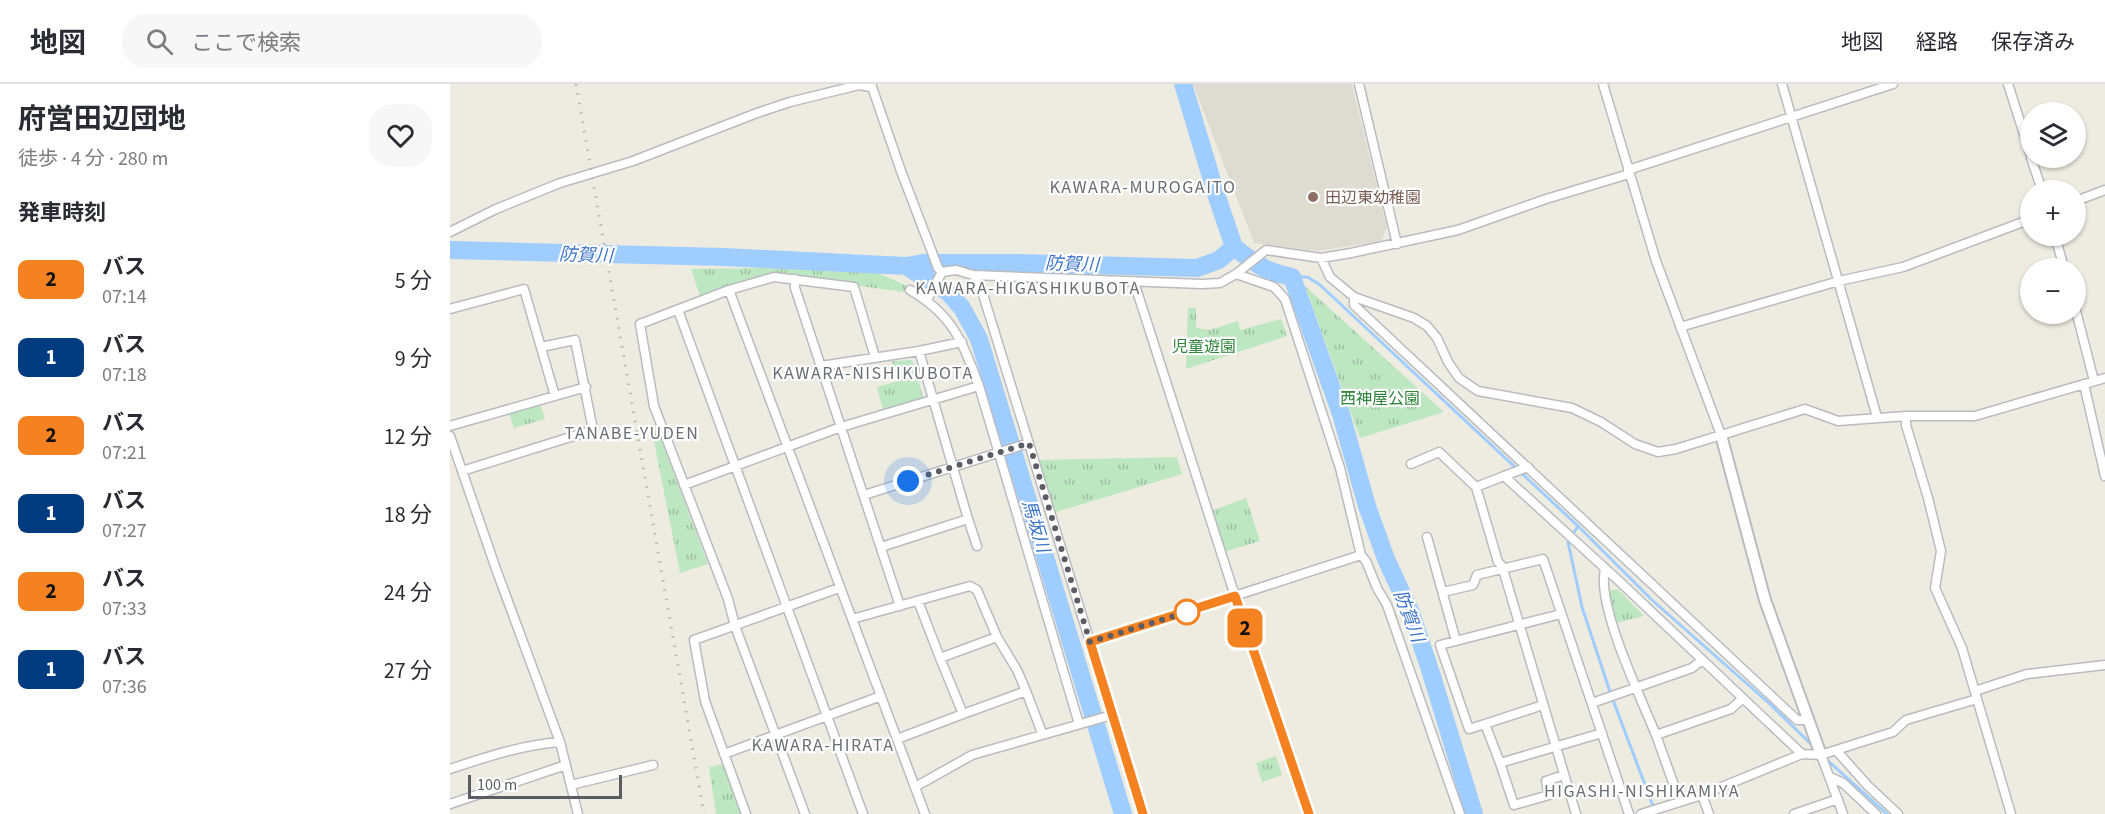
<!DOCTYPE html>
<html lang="ja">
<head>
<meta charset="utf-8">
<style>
	body { margin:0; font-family:"Source Sans 3","Noto Sans JP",sans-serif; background:#f7f7f7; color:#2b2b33; height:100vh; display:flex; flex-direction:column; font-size:22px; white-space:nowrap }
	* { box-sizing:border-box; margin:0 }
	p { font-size:20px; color:#7c7c81 }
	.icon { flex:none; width:33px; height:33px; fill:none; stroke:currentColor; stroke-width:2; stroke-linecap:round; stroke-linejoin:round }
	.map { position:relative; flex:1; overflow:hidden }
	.panel { display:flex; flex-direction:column; background:#fff; width:450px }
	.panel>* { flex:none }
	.badge { padding:0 12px; border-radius:9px; font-size:21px; line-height:39px }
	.tools { position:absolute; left:1570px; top:18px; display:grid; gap:12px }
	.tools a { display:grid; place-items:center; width:66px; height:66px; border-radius:50%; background:#fff; box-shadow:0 2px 4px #0004; font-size:30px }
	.scale { position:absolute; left:18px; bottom:15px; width:154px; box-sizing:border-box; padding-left:6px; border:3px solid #5a5d63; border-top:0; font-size:16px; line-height:21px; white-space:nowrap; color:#5a5d63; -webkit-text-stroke:4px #fff; paint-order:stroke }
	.you { position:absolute; width:30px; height:30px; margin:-15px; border:4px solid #fff; border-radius:50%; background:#1a73e8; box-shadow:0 0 0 9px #1a73e833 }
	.map>.badge { position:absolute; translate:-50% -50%; box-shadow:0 0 0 3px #fff }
	h2 { padding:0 18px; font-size:22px; line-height:54px }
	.round { display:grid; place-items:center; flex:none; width:63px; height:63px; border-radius:24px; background:#f7f7f7 }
	.overview { display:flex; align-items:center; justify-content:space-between; height:102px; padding:0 18px }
	h1 { font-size:28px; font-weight:700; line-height:45px }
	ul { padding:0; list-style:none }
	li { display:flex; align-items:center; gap:18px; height:78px; padding:0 18px }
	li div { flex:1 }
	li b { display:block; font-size:22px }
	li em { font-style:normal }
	li .badge { min-width:66px; font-weight:700; text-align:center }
	header { display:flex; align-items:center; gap:36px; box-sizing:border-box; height:84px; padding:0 30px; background:#fff; border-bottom:2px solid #e1e1e2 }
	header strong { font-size:28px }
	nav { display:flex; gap:33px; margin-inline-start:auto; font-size:21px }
	.search { width:420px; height:54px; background:#f7f7f7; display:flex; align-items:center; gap:15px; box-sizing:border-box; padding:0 21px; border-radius:24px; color:#7c7c81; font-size:22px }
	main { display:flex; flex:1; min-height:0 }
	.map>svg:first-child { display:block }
</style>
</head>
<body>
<header>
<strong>地図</strong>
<div class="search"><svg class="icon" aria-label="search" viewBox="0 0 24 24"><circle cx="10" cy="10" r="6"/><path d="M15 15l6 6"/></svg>ここで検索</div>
<nav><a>地図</a><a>経路</a><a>保存済み</a></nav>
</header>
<main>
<section class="panel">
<div class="overview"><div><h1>府営田辺団地</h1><p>徒歩 · 4 分 · 280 m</p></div><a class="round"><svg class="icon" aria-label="heart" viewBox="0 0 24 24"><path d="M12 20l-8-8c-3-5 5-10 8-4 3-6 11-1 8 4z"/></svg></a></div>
<h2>発車時刻</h2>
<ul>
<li><span class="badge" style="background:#f58220;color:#111">2</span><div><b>バス</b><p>07:14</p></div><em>5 分</em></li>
<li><span class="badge" style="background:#003b80;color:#fff">1</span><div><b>バス</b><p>07:18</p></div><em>9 分</em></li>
<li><span class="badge" style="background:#f58220;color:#111">2</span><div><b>バス</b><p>07:21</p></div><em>12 分</em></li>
<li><span class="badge" style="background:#003b80;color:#fff">1</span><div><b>バス</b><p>07:27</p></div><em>18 分</em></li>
<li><span class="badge" style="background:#f58220;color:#111">2</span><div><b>バス</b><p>07:33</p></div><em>24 分</em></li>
<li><span class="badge" style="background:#003b80;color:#fff">1</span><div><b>バス</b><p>07:36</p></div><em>27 分</em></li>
</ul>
</section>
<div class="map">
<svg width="1655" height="730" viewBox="0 0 1655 730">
	<defs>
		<pattern id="grass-tufts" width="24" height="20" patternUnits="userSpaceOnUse" patternTransform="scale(1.5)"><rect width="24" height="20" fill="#bce7c0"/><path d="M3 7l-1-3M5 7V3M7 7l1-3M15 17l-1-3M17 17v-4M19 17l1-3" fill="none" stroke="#9cbea0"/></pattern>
	</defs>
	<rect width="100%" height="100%" fill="#eeece1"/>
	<path fill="#dedbd0" d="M743,0H902L937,144L931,157L867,167L804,159Z"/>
	<path fill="url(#grass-tufts)" d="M322,184L428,189L460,203L453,208L325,190L250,212L241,185Z
		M855,202L994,328L910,354Z
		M738,224H746V244L760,246L788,237L790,246L831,235L837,252L736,285Z
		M462,276L474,316L434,329L427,303L448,297L442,277Z
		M90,319L95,335L64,344L59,329Z
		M207,345L258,480L230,489L202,347Z
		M727,373L732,390L603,429L587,376Z
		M796,414L810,457L774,468L761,427Z
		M1167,505L1194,532L1166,539L1159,507Z
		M826,672L832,691L812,698L806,679Z
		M273,680L291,730H266L259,683Z"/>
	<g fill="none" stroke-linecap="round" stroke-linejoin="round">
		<path stroke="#a0cdff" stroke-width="3" d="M842,193H857L869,200L1128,442L1202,516L1321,621L1363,662
			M1128,442L1118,458L1132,523L1160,608L1206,730
			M1376,675L1437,730"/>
		<path stroke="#a0cdff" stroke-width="18" d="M733,0L767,113L784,163
			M784,163C806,180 814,187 842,193L891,330L917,422L936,475L961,529L981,589L1024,730
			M0,166L274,173L456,182L473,179H568L747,184L769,176L784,163
			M456,182L498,208L512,224L529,255L673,730"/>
		<g stroke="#b9bbc1" stroke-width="11">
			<path id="minor" d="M421,0L451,87L488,184L492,188
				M909,0L947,160
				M1153,0L1206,177L1271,351
				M1332,0L1427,333
				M1558,0L1581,72
				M1581,74L1592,106
				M1178,86L1443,0
				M1626,117L1655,106
				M0,148L46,125L110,99L183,77L307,29L340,18L409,1L421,3
				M1605,152L1614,184
				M871,174L880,193L904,213V221L1347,636H1358
				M492,188L506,186L523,191L752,200L770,199L786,190
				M523,191L531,204L693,730
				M345,195V204L450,522
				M684,198L785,512L859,730
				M279,206L475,730
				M460,206C503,231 512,257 529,302L629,640
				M904,213L964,234L977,242L987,254L998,278L1009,294L1028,307L1122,324L1151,338L1185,360L1208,368L1226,365L1355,325L1388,337L1456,332H1525L1655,294
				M477,216L492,188
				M0,225L74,205L105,312
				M228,226L413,730
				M1626,227L1644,297
				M1230,243L1389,197L1453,183L1581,135
				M469,267L518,435
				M371,282L469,267L512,258
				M1634,300L1655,392
				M1456,332V341L1478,414L1491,467L1485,504L1512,564L1561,730
				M0,342L136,303
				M0,352L46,485L110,658L128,730
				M961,380L989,368L1026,403L1048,478L1052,482L1126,730
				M12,387L143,346L125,256L91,263
				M1054,392L1078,383
				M234,401L391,343L529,302
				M1026,403L1054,392L1169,497L1352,670
				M414,411L579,359
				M977,453L1006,557
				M431,463L518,435L527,462
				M1155,485C1146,521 1191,614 1206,651L1281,625L1293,614
				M993,508L1023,501L1027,491L1093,475L1179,730
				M468,517L490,574L547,553
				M402,535L520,502L527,506L547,553L567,586L576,607
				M640,559L911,471
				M1525,607L1577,590L1655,581
				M1142,619L1242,584L1252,576
				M1093,621L1035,640L1050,679L1152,649
				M513,630L576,607L592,649
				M1035,640L1019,645L990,561L1111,530
				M1206,651L1230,718
				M447,655L513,630L490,574
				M1386,666L1443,648L1456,636L1527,615
				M274,670L431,612
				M1371,671L1393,730
				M1050,679L1064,721L1099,711L1096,697L1114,691
				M0,685C36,673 72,661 110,658
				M1380,693L1393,699L1426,730
				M121,701L203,681
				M465,703L522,671L662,631
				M1252,711L1259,730
				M0,720L116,681
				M296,730L255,617L244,556L389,504
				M355,730L285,542L278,515L204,322L190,240L279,206L324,193L404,203L425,273
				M1010,730L937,521L927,504L916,477L911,471L890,384L835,215L824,203L786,190L816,166L871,174L901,169L1008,146L1096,115L1179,90
				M1191,730L1252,711L1352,670L1371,671L1386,666L1418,702L1448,730
				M1344,730L1388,715"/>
		</g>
		<g stroke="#b9bbc1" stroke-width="14">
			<path id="tertiary" d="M1271,351L1315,516L1371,671"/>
		</g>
		<use href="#minor" stroke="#fff" stroke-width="8"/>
		<use href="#tertiary" stroke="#fff" stroke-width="10"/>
		<path stroke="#b5b6b6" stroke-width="3" stroke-dasharray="1.5 8" stroke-linecap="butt" d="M126,0L254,730"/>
	</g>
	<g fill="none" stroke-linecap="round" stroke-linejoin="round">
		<g stroke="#fff" stroke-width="14">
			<path id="line" d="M693,730L640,558L785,512L859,730"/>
		</g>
		<use href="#line" stroke="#f58220" stroke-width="9"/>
		<path stroke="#5a5d63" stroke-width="6" stroke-dasharray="0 10.8" d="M458,397L579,359L640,558L737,528"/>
	</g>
	<circle fill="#8d6e63" stroke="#fff" stroke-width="2" cx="863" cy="113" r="6"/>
	<circle fill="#fff" stroke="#f58220" stroke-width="3" cx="737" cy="528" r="12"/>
	<g text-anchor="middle" stroke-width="4.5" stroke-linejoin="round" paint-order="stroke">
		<g font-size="16" fill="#785e54" stroke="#fff" text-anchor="start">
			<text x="875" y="119">田辺東幼稚園</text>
		</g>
		<g font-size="16" fill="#2f853b" stroke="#fff">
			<text x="754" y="268">児童遊園</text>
			<text x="930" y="320">西神屋公園</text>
		</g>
		<g font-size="18" letter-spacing="1.5" fill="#6b6f75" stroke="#fff">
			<text x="693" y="109">KAWARA-MUROGAITO</text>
			<text x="578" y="210">KAWARA-HIGASHIKUBOTA</text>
			<text x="423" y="295">KAWARA-NISHIKUBOTA</text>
			<text x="182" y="355">TANABE-YUDEN</text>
			<text x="373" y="667">KAWARA-HIRATA</text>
			<text x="1192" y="713">HIGASHI-NISHIKAMIYA</text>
		</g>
		<g font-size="18" font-style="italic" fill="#3c74c9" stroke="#fff">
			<text transform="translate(136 171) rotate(2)" y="6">防賀川</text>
			<text transform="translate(622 180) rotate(2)" y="6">防賀川</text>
			<text transform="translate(586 442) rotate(73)" y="6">馬坂川</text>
			<text transform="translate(959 532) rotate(69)" y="6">防賀川</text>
		</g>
	</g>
</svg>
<div class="tools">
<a><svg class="icon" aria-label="layers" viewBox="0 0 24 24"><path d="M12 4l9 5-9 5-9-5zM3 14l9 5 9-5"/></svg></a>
<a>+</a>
<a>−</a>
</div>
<div class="scale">100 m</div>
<div class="you" style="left:458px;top:397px"></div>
<b class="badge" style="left:795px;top:544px;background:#f58220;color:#111">2</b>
</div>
</main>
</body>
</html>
